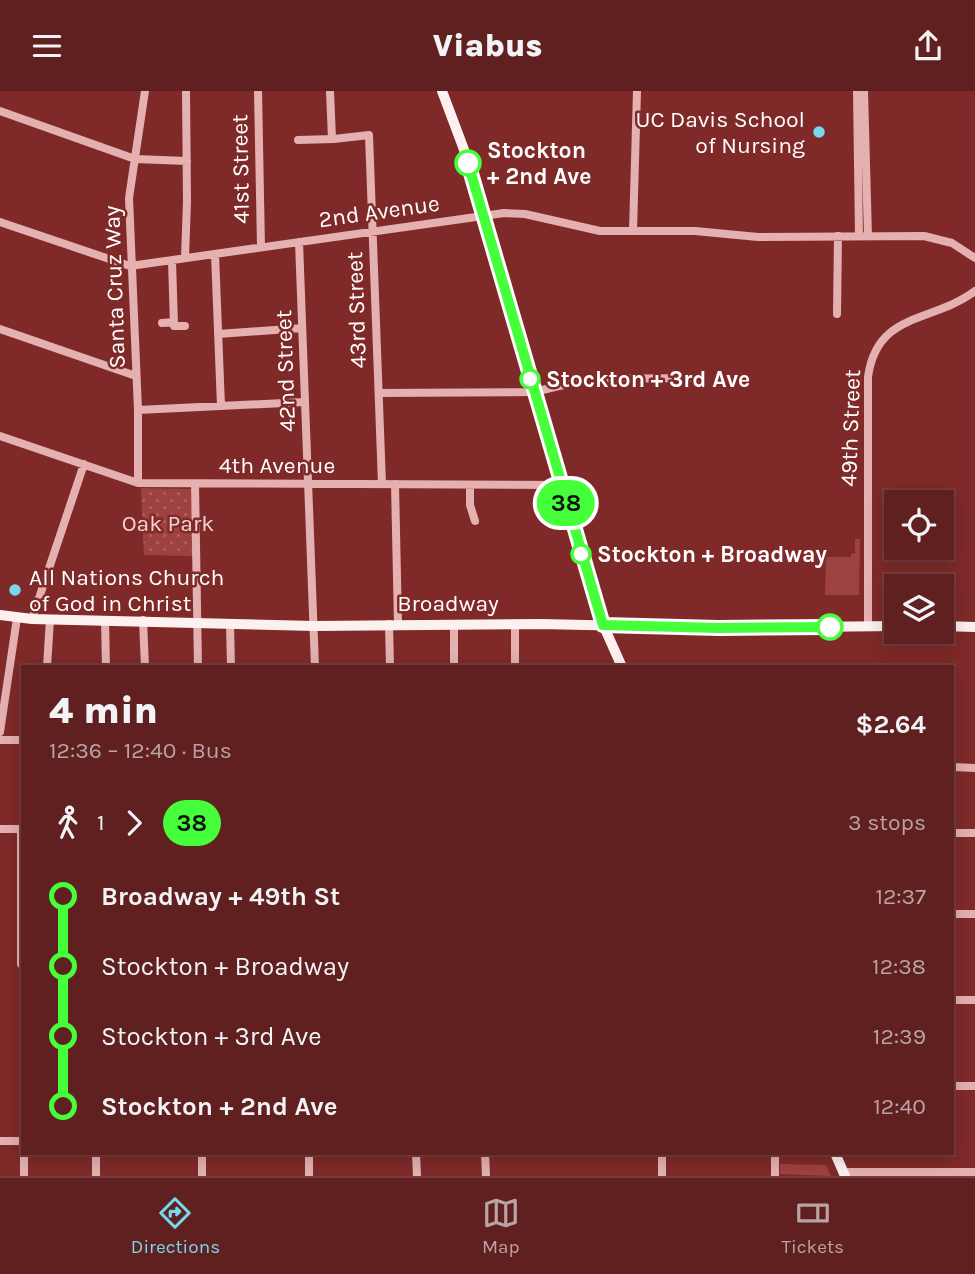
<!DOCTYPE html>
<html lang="en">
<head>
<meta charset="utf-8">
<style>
	body { margin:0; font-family:Karla,sans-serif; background:#682d2c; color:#f1f3f6; height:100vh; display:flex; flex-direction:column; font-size:26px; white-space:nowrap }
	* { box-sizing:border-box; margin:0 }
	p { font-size:23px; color:#baa3a4 }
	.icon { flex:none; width:38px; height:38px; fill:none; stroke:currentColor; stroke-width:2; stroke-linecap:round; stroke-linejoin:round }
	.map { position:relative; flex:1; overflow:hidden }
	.sheet { position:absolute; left:21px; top:574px; width:933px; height:490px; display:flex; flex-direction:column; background:#5f201f; border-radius:0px; box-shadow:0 4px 18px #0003,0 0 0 2px #733e3d }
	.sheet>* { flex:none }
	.badge { padding:0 14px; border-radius:23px; font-size:24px; line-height:46px }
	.buttons { position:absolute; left:884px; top:399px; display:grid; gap:14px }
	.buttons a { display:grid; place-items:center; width:70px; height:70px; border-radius:0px; background:#5f201f; box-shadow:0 4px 18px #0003,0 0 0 2px #733e3d; font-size:35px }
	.map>.badge { position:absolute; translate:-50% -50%; box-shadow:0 0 0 4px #fff }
	.legs { display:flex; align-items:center; gap:10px; height:77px; padding:0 28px; font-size:23px }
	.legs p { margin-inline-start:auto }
	.head { display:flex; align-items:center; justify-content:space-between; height:119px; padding:0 28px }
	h1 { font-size:38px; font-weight:800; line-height:52px }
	ul { padding:0 28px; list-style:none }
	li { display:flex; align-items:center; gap:24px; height:70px; font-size:26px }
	li i { display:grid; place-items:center; width:10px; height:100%; margin:0 9px; background:currentColor }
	li i::after { content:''; width:18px; height:18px; margin:-9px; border:5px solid; border-radius:50%; background:#5f201f }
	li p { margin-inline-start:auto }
	li:first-child i { background:linear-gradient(#0000 50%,currentColor 0) }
	li:last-child i { background:linear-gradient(currentColor 50%,#0000 0) }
	header { display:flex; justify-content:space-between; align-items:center; height:91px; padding:0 28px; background:#5f201f; font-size:32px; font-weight:800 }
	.tabs { display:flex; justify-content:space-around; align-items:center; height:98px; border-top:2px solid #733e3d; background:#5f201f; font-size:19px; color:#baa3a4 }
	.tabs a { display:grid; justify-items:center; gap:4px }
	.tabs .on { color:#77d8ec }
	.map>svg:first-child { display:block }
</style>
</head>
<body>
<header><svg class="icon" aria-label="menu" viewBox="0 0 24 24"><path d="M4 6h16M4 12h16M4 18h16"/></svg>Viabus<svg class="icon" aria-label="share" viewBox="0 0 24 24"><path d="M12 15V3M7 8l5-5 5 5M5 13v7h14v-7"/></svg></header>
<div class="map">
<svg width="975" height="1085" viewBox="0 0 975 1085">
	<defs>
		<pattern id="park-dots" width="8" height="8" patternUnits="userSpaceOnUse" patternTransform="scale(1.75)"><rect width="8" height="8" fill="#9e4141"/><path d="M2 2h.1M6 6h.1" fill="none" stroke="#ad5e5e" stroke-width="1.8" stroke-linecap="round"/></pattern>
	</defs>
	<rect width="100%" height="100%" fill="#7f2a29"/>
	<path fill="#9e4141" d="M855,448H860L859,504H825L826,466H851V463L855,462Z
		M780,1073L826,1074L831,1085L780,1083Z"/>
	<path fill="url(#park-dots)" d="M141,397L191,398L194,465L144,464Z"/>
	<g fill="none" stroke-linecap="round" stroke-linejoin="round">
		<path stroke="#e5b0b0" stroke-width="8" d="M258,0L261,156
			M330,0L332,48
			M857,0L859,145
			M864,0L868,145
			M0,20L135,68L187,70
			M298,49L334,48L369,44L382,393
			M0,131L130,175L504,122L525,123L600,140H695L758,146L924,145L952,152L975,167
			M633,140L637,0
			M299,151L315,576
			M215,163L221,315
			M185,167L187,110L186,0
			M172,169L174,235H185
			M837,223L838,145
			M162,232L174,231
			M0,238L136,285
			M218,243L302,237
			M379,302L534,301L588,288L700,287
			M138,319L305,311
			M0,345L138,392L561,394
			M138,392V319L129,107L145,0
			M195,393L198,576
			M395,393L398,533
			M470,394V414L475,430
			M32,528L84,373
			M105,529L106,576
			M143,529L145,576
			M230,532L231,576
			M389,533L390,576
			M454,533V576
			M515,533V576
			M868,535V286C877,220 933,232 975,200
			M47,576L50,528
			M0,641L17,527
			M0,649H23
			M952,676L975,677
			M0,738H23
			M21,738V873
			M952,742H975
			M952,823H975
			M952,909H975
			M952,995H975
			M0,1050H23
			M24,1062V1085
			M202,1062V1085
			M309,1062V1085
			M416,1062L417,1085
			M485,1062L486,1085
			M662,1062V1085
			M775,1062V1085
			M844,1081H975
			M96,1085V1062"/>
		<path stroke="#fdf1f0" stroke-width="10" d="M442,0L466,64L597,520L622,576
			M0,524L32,528L314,535L541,533L719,537L896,535
			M942,535L975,536
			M835,1062L845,1085"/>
	</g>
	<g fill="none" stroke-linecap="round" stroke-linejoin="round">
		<g stroke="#fff" stroke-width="16">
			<path id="line-1" d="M468,72L603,534L719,537L830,536"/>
		</g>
		<use href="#line-1" stroke="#45ff3b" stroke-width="10"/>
	</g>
	<g fill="#77d8ec" stroke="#7f2a29" stroke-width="2.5">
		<circle cx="819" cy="41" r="7"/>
		<circle cx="15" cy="499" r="7"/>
	</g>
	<g fill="#fff" stroke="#45ff3b" stroke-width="3.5">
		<circle cx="468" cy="72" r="12"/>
		<circle cx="530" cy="288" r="9"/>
		<circle cx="581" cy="463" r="9"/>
		<circle cx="830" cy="536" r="12"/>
	</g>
	<g text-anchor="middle" stroke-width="5" stroke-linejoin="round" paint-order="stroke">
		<g font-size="23" fill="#fff" stroke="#7f2a29" text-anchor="end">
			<text x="805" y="36">UC Davis School<tspan x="805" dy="26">of Nursing</tspan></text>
			<text x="29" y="494" text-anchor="start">All Nations Church<tspan x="29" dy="26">of God in Christ</tspan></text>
		</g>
		<g font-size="23" font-weight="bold" fill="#fff" stroke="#7f2a29" text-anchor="start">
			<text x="487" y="67">Stockton<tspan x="487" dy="26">+ 2nd Ave</tspan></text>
			<text x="546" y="296">Stockton + 3rd Ave</text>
			<text x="597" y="471">Stockton + Broadway</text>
		</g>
		<g font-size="23" fill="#fff" stroke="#7f2a29">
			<text transform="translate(240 78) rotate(-91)" y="8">41st Street</text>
			<text transform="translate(379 120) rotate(-8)" y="8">2nd Avenue</text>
			<text transform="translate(114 196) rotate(-92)" y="8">Santa Cruz Way</text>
			<text transform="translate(356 219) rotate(-92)" y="8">43rd Street</text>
			<text transform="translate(285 280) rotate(-92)" y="8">42nd Street</text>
			<text transform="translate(850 337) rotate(-88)" y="8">49th Street</text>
			<text x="277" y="382">4th Avenue</text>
			<text x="448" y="520">Broadway</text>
		</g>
		<g font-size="23" fill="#f4d3d3" stroke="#7f2a29">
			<text x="168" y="440">Oak Park</text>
		</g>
	</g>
</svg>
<div class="buttons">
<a><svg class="icon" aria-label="locate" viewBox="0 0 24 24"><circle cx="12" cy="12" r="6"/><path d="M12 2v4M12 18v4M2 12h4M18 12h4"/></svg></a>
<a><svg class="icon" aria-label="layers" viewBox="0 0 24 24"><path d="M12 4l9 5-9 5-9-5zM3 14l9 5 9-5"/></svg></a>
</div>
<b class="badge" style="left:566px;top:412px;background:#45ff3b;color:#111">38</b>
<section class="sheet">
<div class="head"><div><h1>4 min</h1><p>12:36 – 12:40 · Bus</p></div><b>$2.64</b></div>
<div class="legs"><svg class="icon" aria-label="walk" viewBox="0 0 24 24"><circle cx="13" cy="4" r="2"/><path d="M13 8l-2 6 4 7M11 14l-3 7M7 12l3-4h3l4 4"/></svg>1<svg class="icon" aria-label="forward" viewBox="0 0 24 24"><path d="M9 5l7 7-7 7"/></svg><b class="badge" style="background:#45ff3b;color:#111">38</b><p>3 stops</p></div>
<ul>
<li><i style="color:#45ff3b"></i><b>Broadway + 49th St</b><p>12:37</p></li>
<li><i style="color:#45ff3b"></i><span>Stockton + Broadway</span><p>12:38</p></li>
<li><i style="color:#45ff3b"></i><span>Stockton + 3rd Ave</span><p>12:39</p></li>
<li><i style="color:#45ff3b"></i><b>Stockton + 2nd Ave</b><p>12:40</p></li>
</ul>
</section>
</div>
<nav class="tabs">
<a class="on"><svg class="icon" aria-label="directions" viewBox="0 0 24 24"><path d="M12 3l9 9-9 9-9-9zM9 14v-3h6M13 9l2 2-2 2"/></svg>Directions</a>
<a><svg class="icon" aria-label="map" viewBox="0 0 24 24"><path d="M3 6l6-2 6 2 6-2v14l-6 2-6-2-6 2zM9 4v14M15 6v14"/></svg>Map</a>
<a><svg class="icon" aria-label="tickets" viewBox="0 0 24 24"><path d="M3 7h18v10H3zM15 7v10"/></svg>Tickets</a>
</nav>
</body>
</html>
